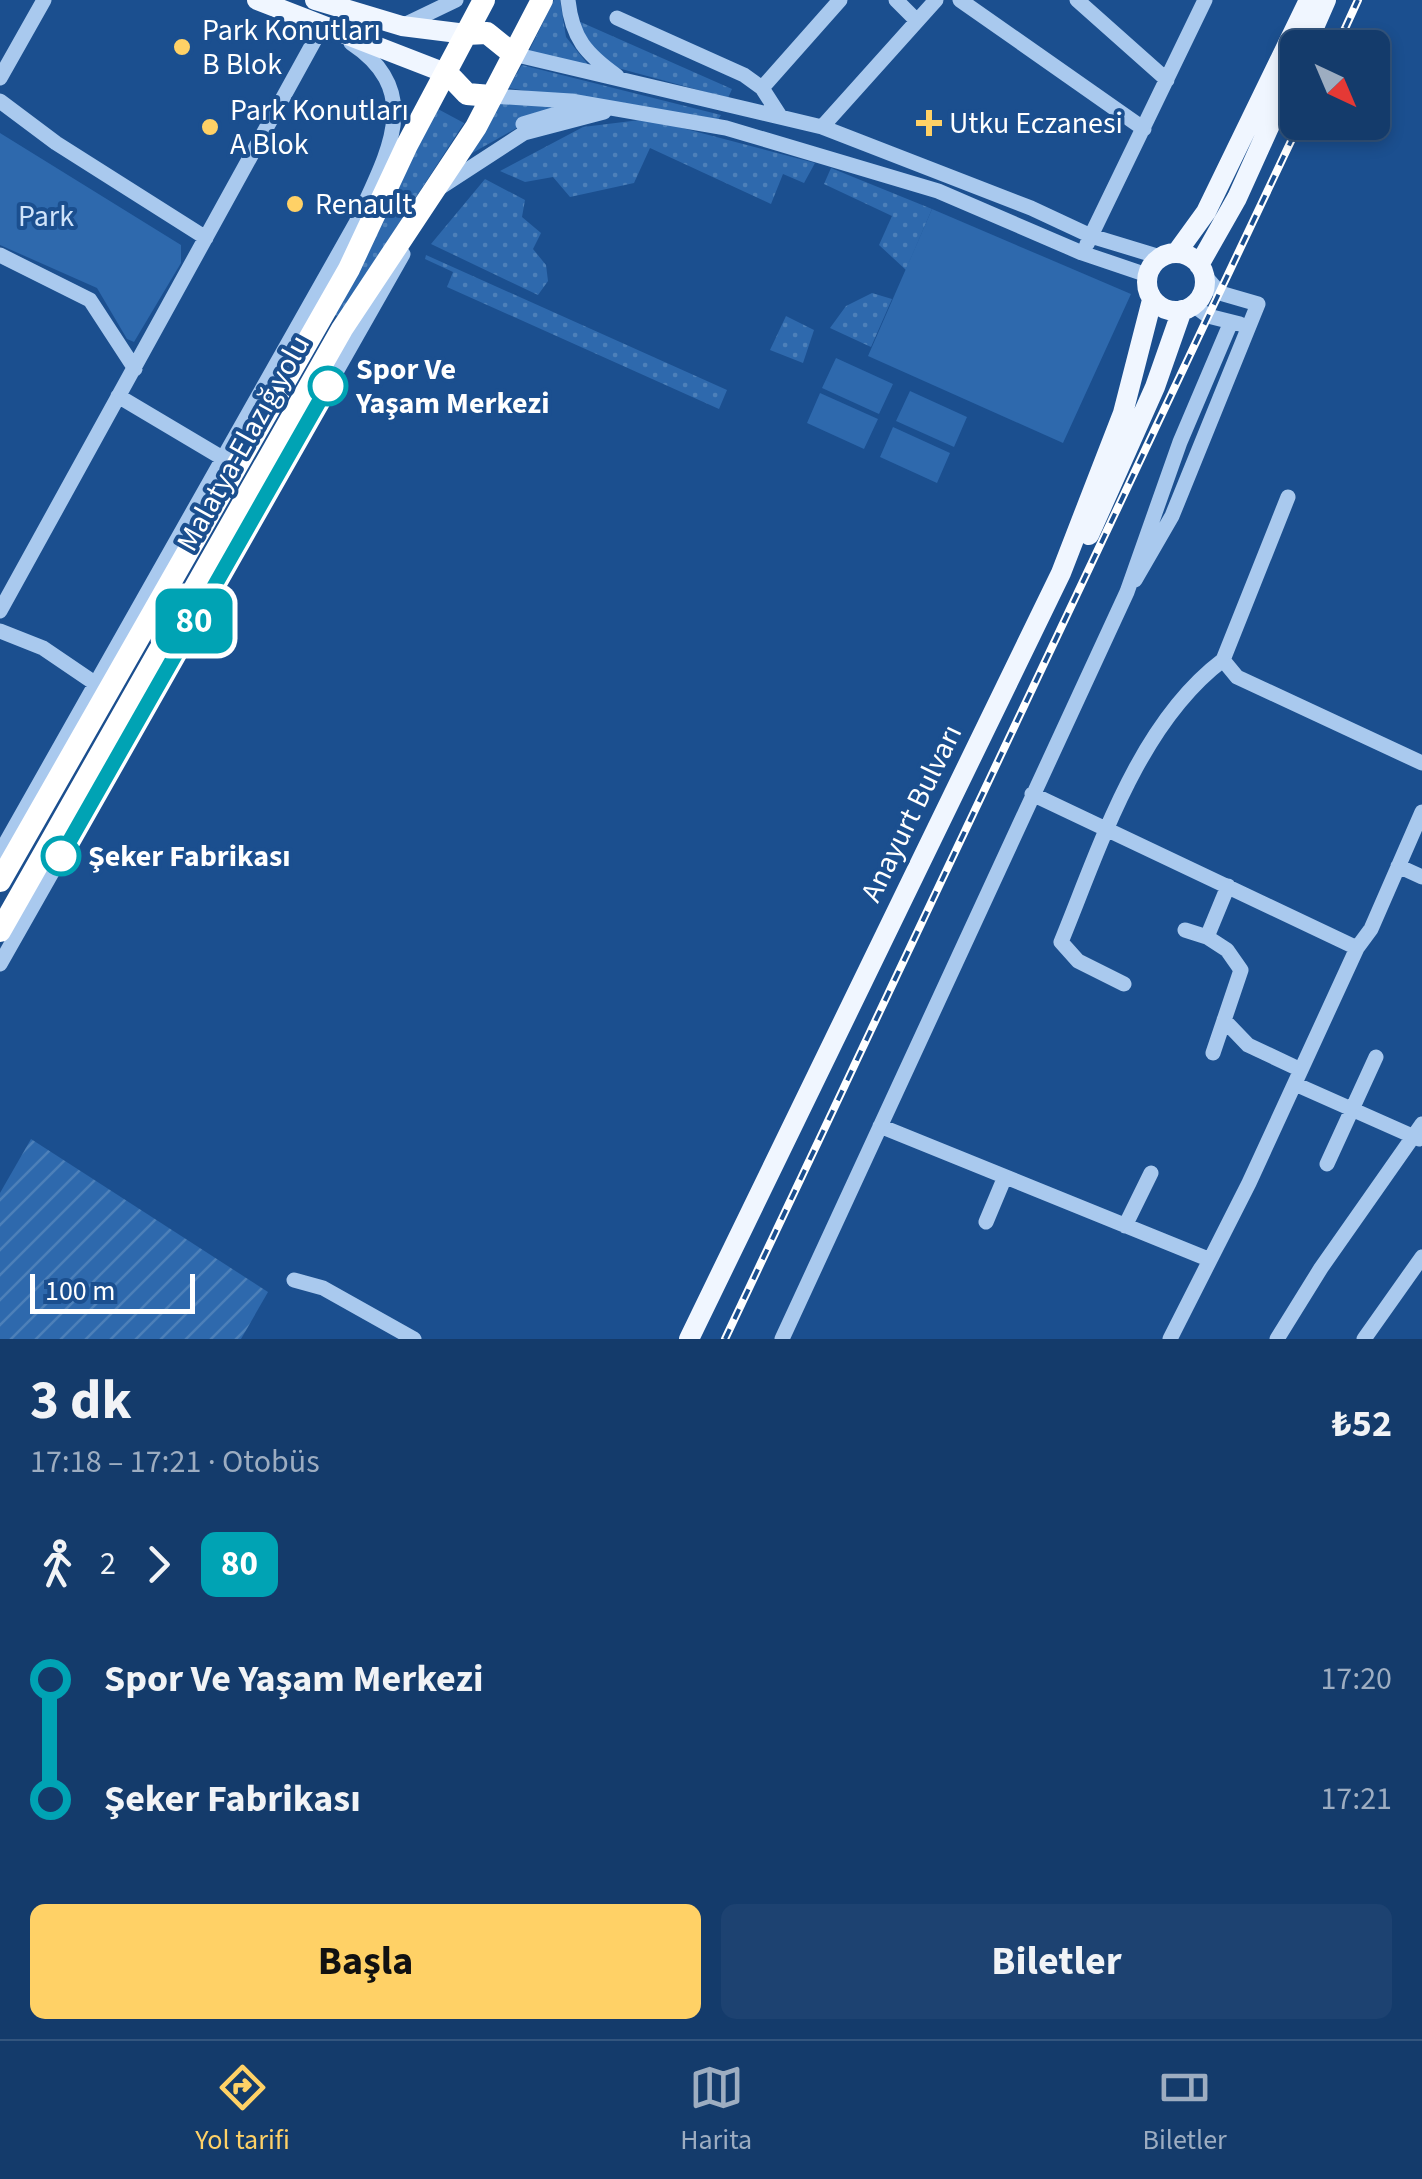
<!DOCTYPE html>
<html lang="tr">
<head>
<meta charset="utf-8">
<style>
	body { margin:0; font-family:"Source Sans 3",sans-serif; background:#1d4271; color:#f1f3f6; height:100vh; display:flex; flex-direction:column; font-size:38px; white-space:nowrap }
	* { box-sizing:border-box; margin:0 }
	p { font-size:32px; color:#9dadc1 }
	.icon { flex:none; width:55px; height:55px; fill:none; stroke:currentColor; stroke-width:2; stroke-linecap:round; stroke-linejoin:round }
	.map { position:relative; height:1339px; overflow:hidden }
	.panel { display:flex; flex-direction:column; background:#143b6b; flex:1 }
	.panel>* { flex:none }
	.badge { padding:0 20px; border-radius:15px; font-size:35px; line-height:65px }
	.needle { width:65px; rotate:136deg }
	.fabs { position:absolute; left:1280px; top:30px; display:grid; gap:20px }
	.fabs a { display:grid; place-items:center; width:110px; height:110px; border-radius:15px; background:#143b6b; box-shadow:0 5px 15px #0003,0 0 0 2px #33557e; font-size:50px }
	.scale { position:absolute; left:30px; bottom:25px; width:165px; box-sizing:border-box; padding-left:10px; border:5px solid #fff; border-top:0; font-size:28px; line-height:35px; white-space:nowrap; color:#fff; -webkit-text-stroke:8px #1b4f8f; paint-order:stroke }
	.map>.badge { position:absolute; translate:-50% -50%; box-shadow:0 0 0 5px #fff }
	.legs { display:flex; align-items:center; gap:15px; height:110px; padding:0 30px; font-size:32px }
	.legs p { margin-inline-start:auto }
	.head { display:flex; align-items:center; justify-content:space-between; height:170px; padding:0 30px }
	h1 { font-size:55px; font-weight:700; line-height:75px }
	.cta { display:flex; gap:20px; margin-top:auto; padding:20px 30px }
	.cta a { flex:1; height:115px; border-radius:15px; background:#ffd166; color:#111; font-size:40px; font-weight:700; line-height:115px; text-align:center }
	.cta a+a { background:#1d4271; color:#f1f3f6 }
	ul { padding:0 30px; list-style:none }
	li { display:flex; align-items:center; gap:35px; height:120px; font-size:38px }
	li i { display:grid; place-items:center; width:15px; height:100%; margin:0 12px; background:currentColor }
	li i::after { content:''; width:25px; height:25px; margin:-12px; border:8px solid; border-radius:50%; background:#143b6b }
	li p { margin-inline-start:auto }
	li:first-child i { background:linear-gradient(#0000 50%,currentColor 0) }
	li:last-child i { background:linear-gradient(currentColor 50%,#0000 0) }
	.dock { display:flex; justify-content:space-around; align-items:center; height:140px; border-top:2px solid #33557e; background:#143b6b; font-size:28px; color:#9dadc1 }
	.dock a { display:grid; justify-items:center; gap:5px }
	.dock .selected { color:#ffd166 }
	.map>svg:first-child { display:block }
</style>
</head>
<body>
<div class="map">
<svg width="1422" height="1339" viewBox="0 0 1422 1339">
	<defs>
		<pattern id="grass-dots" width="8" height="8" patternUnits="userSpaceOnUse" patternTransform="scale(2.5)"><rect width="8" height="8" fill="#2e69ad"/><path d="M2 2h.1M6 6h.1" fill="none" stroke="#4d80b9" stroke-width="1.8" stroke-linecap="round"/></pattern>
		<pattern id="garden-furrows" width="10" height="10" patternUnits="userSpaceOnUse" patternTransform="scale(2.5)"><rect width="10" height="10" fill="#2e69ad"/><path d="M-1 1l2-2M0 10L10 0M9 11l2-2" fill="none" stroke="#4d80b9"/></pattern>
	</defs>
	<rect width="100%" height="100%" fill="#1b4f8f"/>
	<path fill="url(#grass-dots)" d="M554,0H560L566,37L590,67L528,53Z
		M576,20L732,89L728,98L603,64Z
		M522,65L721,115L718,120L508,88Z
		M499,102L587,109L522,125L467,156Z
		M436,108L464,123L339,316L334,315Z
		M648,119L815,163L804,183L783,174L771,204L650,148L634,183L570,197L553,177L525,182L500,171L583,127Z
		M831,168L932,209L906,270L879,245L892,216L824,184Z
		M485,179L525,200L522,217L541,233L533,249L546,265L548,281L538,295L431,244Z
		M426,255L727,390L719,409L447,287L453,272L425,259Z
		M872,293L892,299L871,347L830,328L846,306Z
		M786,316L814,330L803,363L770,350Z"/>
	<path fill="#2e69ad" d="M0,133L181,245V263L134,342L127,339L97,288L0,245Z
		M932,209L1131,294L1063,443L868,356Z
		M836,358L893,384L879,414L822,388Z
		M910,391L967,417L954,447L896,421Z
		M820,393L878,419L864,449L807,423Z
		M893,427L950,453L937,483L880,457Z"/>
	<path fill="url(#garden-furrows)" d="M31,1139L268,1292L241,1339H0V1193Z"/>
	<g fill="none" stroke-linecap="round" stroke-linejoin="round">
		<path stroke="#a9c9ee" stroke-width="15" d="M568,0C572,38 586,54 617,76
			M896,0L917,21
			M960,0L1144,129
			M1077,0L1167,80
			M617,18L744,75L762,88L780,116
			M406,24L456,0
			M513,54L822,127L1031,208L1091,236L1160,257
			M0,78L44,0
			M762,88L840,0
			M491,96L571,101L726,128L938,191L1082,253L1147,275
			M0,101L56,143L206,238
			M523,124L573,109
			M822,127L936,0
			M441,187L524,133L604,112
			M1087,244L1205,0
			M0,255L90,300L135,369
			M1193,305L1208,316L1240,324
			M118,396L224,459
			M1288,497L1223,660L1237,677L1422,763
			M1135,580L1172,516L1258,304L1220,293L1205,276
			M0,611L323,25L328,28
			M0,631L43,648L96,684
			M1032,794L1357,948
			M0,853L356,223C385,157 427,93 351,43
			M1398,866L1422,877
			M1185,930L1207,937
			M0,964L403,254
			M1124,984L1078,961L1061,942C1100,847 1138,724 1223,660
			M1224,1020L1248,1045L1301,1070
			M1213,1053L1241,970L1227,950L1207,937L1228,886
			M1295,1084L1419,1139
			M880,1126L1208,1259
			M1327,1164L1376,1057
			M986,1222L1004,1179
			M1125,1226L1151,1173
			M294,1280L323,1288L414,1339
			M782,1339L1127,592L1180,442L1231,322
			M1170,1339L1249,1183L1357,948L1371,929L1422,812
			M1277,1339L1321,1268L1422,1124
			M1364,1339L1422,1257"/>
		<path stroke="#f0f6ff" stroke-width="20" d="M257,0L448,74
			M315,0L402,26L466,34
			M1305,48L1326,0
			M1177,252L1206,212L1309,0
			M1147 282a29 29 0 1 1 58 0a29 29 0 1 1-58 0Z
			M1199,265L1237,198L1298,63
			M1089,535L1155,387L1182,310
			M689,1339L1061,573L1123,413L1152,300"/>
		<path stroke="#fff" stroke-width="22" d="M466,34L487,33L513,54
			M448,74L467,94L491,96
			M0,881L349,269L407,145L484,0
			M0,931L342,329L476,127L542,0"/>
		<g stroke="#fff" stroke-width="8">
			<path id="rail" d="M1336,48L1358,0
				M725,1339L1300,122"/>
		</g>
		<use href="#rail" stroke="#1b4f8f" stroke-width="4" stroke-dasharray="11" stroke-linecap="butt"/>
	</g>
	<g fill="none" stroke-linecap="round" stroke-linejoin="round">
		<g stroke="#fff" stroke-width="22">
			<path id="line-1" d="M61,856L328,386"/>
		</g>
		<use href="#line-1" stroke="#00a3b4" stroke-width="15"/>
	</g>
	<g fill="#ffd166" stroke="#1b4f8f" stroke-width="4">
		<circle cx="182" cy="47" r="10"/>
		<path d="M924 108h10v10h10v10h-10v10h-10v-10h-10v-10h10z"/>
		<circle cx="210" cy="127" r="10"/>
		<circle cx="295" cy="204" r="10"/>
	</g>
	<g fill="#fff" stroke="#00a3b4" stroke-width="5">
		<circle cx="328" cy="386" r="18"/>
		<circle cx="61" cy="856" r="18"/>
	</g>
	<g text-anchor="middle" stroke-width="8" stroke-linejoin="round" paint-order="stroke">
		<g font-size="30" fill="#fff" stroke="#1b4f8f" text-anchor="start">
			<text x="202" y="40">Park Konutları<tspan x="202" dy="34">B Blok</tspan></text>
			<text x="230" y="120">Park Konutları<tspan x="230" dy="34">A Blok</tspan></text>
			<text x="949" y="133">Utku Eczanesi</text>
			<text x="315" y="214">Renault</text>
		</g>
		<g font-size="30" fill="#cfe3fa" stroke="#1b4f8f">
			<text x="46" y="226">Park</text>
		</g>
		<g font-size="30" font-weight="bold" fill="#fff" stroke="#1b4f8f" text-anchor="start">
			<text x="356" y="379">Spor Ve<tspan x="356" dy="34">Yaşam Merkezi</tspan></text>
			<text x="88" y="866">Şeker Fabrikası</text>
		</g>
		<g font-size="30" fill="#fff" stroke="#1b4f8f">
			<text transform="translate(243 443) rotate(-61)" y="10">Malatya-Elazığ yolu</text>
			<text transform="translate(911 813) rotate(-64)" y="10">Anayurt Bulvarı</text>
		</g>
	</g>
</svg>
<div class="fabs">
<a><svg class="needle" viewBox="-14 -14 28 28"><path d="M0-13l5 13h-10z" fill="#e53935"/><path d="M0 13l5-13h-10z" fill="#9dadc1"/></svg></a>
</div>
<div class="scale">100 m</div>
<b class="badge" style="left:194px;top:621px;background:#00a3b4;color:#fff">80</b>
</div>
<section class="panel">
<div class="head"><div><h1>3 dk</h1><p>17:18 – 17:21 · Otobüs</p></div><b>₺52</b></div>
<div class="legs"><svg class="icon" aria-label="walk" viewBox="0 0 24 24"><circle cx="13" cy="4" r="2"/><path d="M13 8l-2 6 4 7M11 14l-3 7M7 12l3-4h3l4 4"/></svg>2<svg class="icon" aria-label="forward" viewBox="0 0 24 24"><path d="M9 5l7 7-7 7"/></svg><b class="badge" style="background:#00a3b4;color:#fff">80</b></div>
<ul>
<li><i style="color:#00a3b4"></i><b>Spor Ve Yaşam Merkezi</b><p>17:20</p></li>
<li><i style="color:#00a3b4"></i><b>Şeker Fabrikası</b><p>17:21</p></li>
</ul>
<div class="cta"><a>Başla</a><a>Biletler</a></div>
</section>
<nav class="dock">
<a class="selected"><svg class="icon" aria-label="directions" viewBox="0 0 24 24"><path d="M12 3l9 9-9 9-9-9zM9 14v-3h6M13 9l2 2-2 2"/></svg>Yol tarifi</a>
<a><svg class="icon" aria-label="map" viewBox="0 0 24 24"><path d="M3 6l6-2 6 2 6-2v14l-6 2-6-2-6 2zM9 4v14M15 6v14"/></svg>Harita</a>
<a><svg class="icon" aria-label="tickets" viewBox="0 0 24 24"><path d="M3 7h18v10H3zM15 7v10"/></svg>Biletler</a>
</nav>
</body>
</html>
